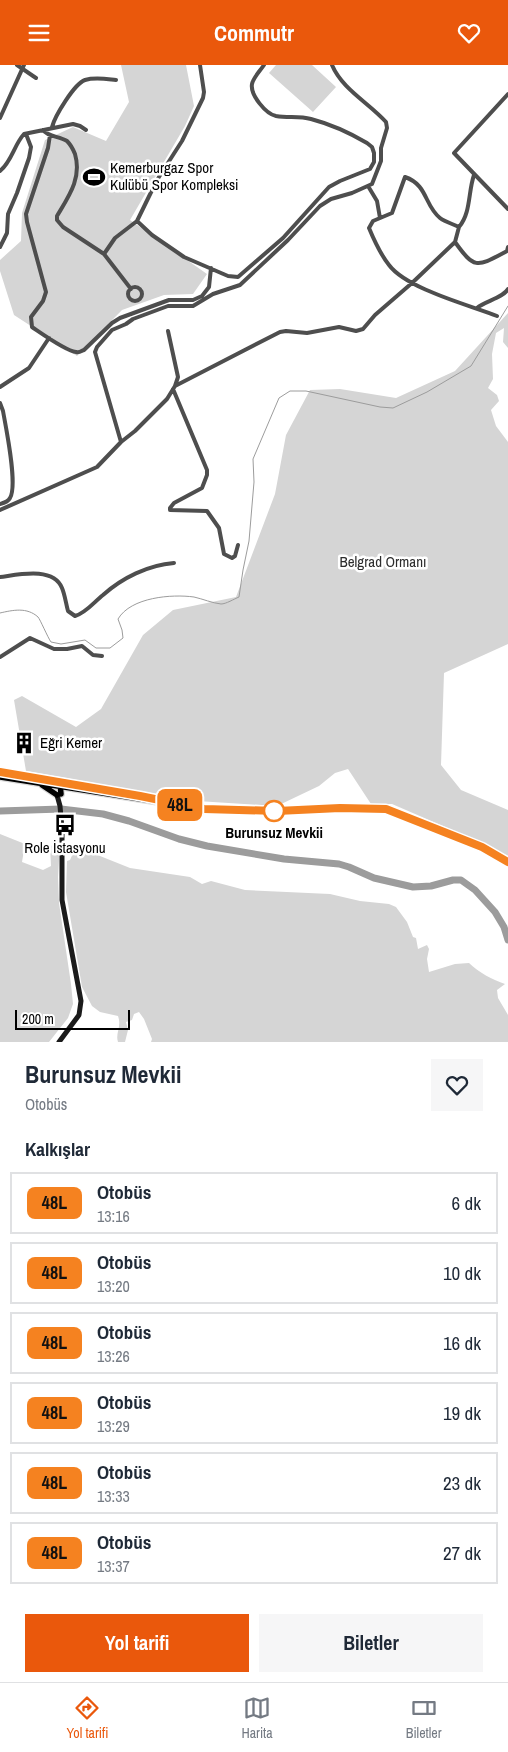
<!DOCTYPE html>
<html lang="tr">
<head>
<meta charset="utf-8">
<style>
	body { margin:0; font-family:"Archivo Narrow",sans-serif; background:#f6f6f7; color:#1f2937; height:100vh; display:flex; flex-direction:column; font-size:19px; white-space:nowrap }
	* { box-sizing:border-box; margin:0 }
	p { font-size:16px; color:#747a83 }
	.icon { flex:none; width:28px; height:28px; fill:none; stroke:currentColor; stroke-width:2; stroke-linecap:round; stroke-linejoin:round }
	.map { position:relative; height:977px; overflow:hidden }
	.drawer { display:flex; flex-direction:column; background:#fff; flex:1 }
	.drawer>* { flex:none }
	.badge { padding:0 10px; border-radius:8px; font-size:18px; line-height:32px }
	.scale { position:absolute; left:15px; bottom:12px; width:115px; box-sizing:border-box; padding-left:5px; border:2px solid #000; border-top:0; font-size:14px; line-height:18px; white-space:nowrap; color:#000; -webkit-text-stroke:4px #fff; paint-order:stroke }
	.map>.badge { position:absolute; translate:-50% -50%; box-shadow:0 0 0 2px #fff }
	h2 { padding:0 25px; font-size:19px; line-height:45px }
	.round { display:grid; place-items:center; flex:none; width:52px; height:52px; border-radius:0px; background:#f6f6f7 }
	.head { display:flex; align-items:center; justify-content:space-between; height:85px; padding:0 25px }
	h1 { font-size:24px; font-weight:700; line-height:38px }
	.button { display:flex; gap:10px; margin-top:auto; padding:10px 25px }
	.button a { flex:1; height:58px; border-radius:0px; background:#ea580c; color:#fff; font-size:20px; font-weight:700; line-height:58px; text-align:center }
	.button a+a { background:#f6f6f7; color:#1f2937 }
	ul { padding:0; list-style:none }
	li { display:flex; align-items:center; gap:15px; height:62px; margin:0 10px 8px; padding:0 15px; border:2px solid #e0e1e3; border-radius:0px }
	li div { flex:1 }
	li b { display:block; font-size:19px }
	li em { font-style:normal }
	li .badge { min-width:55px; font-weight:700; text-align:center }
	header { display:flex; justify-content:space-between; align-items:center; height:65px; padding:0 25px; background:#ea580c; color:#fff; font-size:22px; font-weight:700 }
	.tab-bar { display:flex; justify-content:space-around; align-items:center; height:70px; border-top:1px solid #e0e1e3; background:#fff; font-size:14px; color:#747a83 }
	.tab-bar a { display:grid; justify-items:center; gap:2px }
	.tab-bar .current { color:#ea580c }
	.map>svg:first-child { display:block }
</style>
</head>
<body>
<header><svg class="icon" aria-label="menu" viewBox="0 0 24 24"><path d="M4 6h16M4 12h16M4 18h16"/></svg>Commutr<svg class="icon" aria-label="heart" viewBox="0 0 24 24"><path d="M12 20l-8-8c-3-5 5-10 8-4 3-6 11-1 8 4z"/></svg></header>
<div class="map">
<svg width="508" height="977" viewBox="0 0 508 977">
	<rect width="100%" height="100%" fill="#fff"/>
	<path fill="#d5d5d5" d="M121,0H186L194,41L185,61L130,155L207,209L193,229L164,230L122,245L77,291L14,250L0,206V195L21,176L22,148L45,75L73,62L106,76L129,37Z
		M276,0H312L336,22L313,47L269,8Z
		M508,248V283L503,277L504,263L496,268L492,289L493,314L488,323L497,330L499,336L491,345L496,361L508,377V579L444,608L441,700L461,725L508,745V791L480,777L392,739H371L348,704L335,708L319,721L277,741L197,736L26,706L14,635L22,631L76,662L101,644L143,570L173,545L236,532L275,429L286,370L310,325L340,324L396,333L455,306Z
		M0,769L25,779L22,797L43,805L51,801L50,781L60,779L58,812L59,838L71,919L73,939L68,953L49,977H0Z
		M80,783L130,803L190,812L202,819L211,816L245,825L330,829L360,836L389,839L396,842L407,857L413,872L416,873L418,884L427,880L429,884L427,894L429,907L455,899L469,898C478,907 493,915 505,919L497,925L498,933L508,950V977H151L152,974L144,954L139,947L134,949L132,955L126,957L128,965L125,977H118C115,968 122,962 118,951L100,947L92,941L82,922L66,827L67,796L70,795L75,784Z"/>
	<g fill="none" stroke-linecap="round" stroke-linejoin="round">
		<path stroke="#9c9c9c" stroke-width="1" d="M0,548C13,545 27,542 38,552C40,554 48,573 51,577L61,579L85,575L96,583H110L123,573L122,565L118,554C131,532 172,529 194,532C203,534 212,538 221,539C226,539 234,534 239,532L243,505L249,476L254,417L253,394L279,333L290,326H306L380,342L393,343L427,327L471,301L508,241"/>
		<path stroke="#9c9c9c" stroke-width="7" d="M0,746L61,744L103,749L129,756L179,774L207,781L284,794L339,799L349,802L374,813L413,822L431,821L453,815H461L475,825L495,847L504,862L508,875"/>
		<g stroke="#dbdbdb" stroke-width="8">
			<path id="primary" d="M0,707L133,729
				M0,712L204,744L277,747L340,743L386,744L482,782L508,797
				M60,718L61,729
				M42,720L57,730"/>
		</g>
		<path stroke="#4e4e4e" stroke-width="4" d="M17,0L36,13
			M508,29L454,88L508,144
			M0,53L24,0
			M52,62C55,51 74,19 85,15C95,12 106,14 116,15
			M43,65C48,72 59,71 67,76C71,80 73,84 75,89C82,113 69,131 57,151V155L63,162L104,189L131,224
			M50,70L48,83L26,149L27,157L46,227L43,236L31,252L32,262C41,268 66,286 76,287C80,288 81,286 84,285L112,258L120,253L169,235H193L202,231L209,222L211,203
			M0,106C12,96 14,80 24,69L73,59L80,61L86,65
			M474,110C468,127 471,148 459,162C453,159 445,157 440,153C424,140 428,120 405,112L392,148L373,156L369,163C374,175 381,190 389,200C407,224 469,240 497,251
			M368,121L377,136L380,153
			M137,156L152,170L184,192L228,211L238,212L283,173L329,122L340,116L370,104L374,97V88L372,82L367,78C350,68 330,59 311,54C299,51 288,53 276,51C266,49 250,30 252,19C253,13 260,6 264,0
			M455,177C475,205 477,202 507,186L508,182
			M0,182L7,168L8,149L17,128L29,93L31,82L26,69
			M104,189L115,173L137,156L157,115L182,76L203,33L204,27L200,0
			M128 229a7 7 0 1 1 14 0a7 7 0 1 1-14 0Z
			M477,243C485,236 503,233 508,224
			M168,266L178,312L175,321
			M0,322L29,303L49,273
			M173,324L207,405V410L202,423L174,438L170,443V445L207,446L219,463L224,489L232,493L235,491L238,480
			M0,338L3,346C6,363 18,420 10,433C8,437 4,438 0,439
			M121,377L95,287L97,282L112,265L126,259L133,254L168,241H193L213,229L240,220L288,175L320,141L331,134L352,128L372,119L381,96V83L387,63L386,57C369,38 342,24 332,0
			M0,445L97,402L121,377L135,366L167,334L175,321L280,267L286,266L307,268L339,262L356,266L363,264L375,250L412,218L455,177L459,162
			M0,512C17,510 53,501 62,523C65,530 66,539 68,546L75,551C86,548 94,537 103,530C122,513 148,500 174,498
			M0,592L30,573L54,584H67L82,581L93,590L102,591"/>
		<path stroke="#1b1b1b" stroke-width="5" d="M57,730L60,741L62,764V835L81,936L79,950L59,977"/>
		<use href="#primary" stroke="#000" stroke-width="5.5"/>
	</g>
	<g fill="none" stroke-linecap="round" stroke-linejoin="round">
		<g stroke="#fff" stroke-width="11">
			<path id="line" d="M0,707L140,731L204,744L277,746L340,743L386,744L482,782L508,797"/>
		</g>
		<use href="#line" stroke="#f58220" stroke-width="8"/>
	</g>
	<defs>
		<g id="stadium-bare" transform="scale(1.725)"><path d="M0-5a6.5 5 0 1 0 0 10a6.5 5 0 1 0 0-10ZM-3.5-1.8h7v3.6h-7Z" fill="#000" stroke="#fff" stroke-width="2.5" paint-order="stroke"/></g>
		<g id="building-bare" transform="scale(1.725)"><path d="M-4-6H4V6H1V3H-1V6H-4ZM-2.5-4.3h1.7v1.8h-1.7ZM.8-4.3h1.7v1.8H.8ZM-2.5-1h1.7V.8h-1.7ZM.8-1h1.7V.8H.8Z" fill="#000" stroke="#fff" stroke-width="2.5" paint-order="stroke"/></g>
		<g id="bus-bare" transform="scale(1.725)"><path d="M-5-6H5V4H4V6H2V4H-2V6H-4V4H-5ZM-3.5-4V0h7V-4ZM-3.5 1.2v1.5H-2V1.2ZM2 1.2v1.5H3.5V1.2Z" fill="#000" stroke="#fff" stroke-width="2.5" paint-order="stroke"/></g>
	</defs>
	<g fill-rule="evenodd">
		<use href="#stadium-bare" x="94" y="112"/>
		<use href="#building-bare" x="24" y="678"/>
		<use href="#bus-bare" x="65" y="760"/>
	</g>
	<circle fill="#fff" stroke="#f58220" stroke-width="2.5" cx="274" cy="746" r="10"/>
	<g text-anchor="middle" stroke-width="5" stroke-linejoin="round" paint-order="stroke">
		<g font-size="15" fill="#000" stroke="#fff" text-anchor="start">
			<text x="110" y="108">Kemerburgaz Spor<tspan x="110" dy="17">Kulübü Spor Kompleksi</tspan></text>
			<text x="40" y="683">Eğri Kemer</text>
			<text x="65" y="788" text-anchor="middle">Role İstasyonu</text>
		</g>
		<g font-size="15" fill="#2c2c2c" stroke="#fff">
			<text x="383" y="502">Belgrad Ormanı</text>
		</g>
		<g font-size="15" font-weight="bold" fill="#000" stroke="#fff">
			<text x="274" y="773">Burunsuz Mevkii</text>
		</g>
	</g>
</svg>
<div class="scale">200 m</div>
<b class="badge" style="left:180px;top:740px;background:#f58220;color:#111">48L</b>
</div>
<section class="drawer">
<div class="head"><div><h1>Burunsuz Mevkii</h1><p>Otobüs</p></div><a class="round"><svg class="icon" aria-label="heart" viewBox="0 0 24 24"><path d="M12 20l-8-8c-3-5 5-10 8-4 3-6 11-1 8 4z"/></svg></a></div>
<h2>Kalkışlar</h2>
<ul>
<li><span class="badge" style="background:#f58220;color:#111">48L</span><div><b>Otobüs</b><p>13:16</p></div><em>6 dk</em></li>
<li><span class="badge" style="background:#f58220;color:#111">48L</span><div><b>Otobüs</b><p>13:20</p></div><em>10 dk</em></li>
<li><span class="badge" style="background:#f58220;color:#111">48L</span><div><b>Otobüs</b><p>13:26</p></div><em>16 dk</em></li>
<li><span class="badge" style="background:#f58220;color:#111">48L</span><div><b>Otobüs</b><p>13:29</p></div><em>19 dk</em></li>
<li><span class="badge" style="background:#f58220;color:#111">48L</span><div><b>Otobüs</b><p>13:33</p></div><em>23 dk</em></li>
<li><span class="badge" style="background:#f58220;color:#111">48L</span><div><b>Otobüs</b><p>13:37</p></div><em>27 dk</em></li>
</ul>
<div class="button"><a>Yol tarifi</a><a>Biletler</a></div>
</section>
<nav class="tab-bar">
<a class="current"><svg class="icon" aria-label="directions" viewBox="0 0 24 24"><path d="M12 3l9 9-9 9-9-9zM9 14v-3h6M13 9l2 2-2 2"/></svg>Yol tarifi</a>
<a><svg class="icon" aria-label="map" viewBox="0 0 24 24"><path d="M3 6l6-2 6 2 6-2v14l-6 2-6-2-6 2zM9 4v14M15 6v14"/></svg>Harita</a>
<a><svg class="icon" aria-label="tickets" viewBox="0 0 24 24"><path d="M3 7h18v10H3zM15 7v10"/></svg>Biletler</a>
</nav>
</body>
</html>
